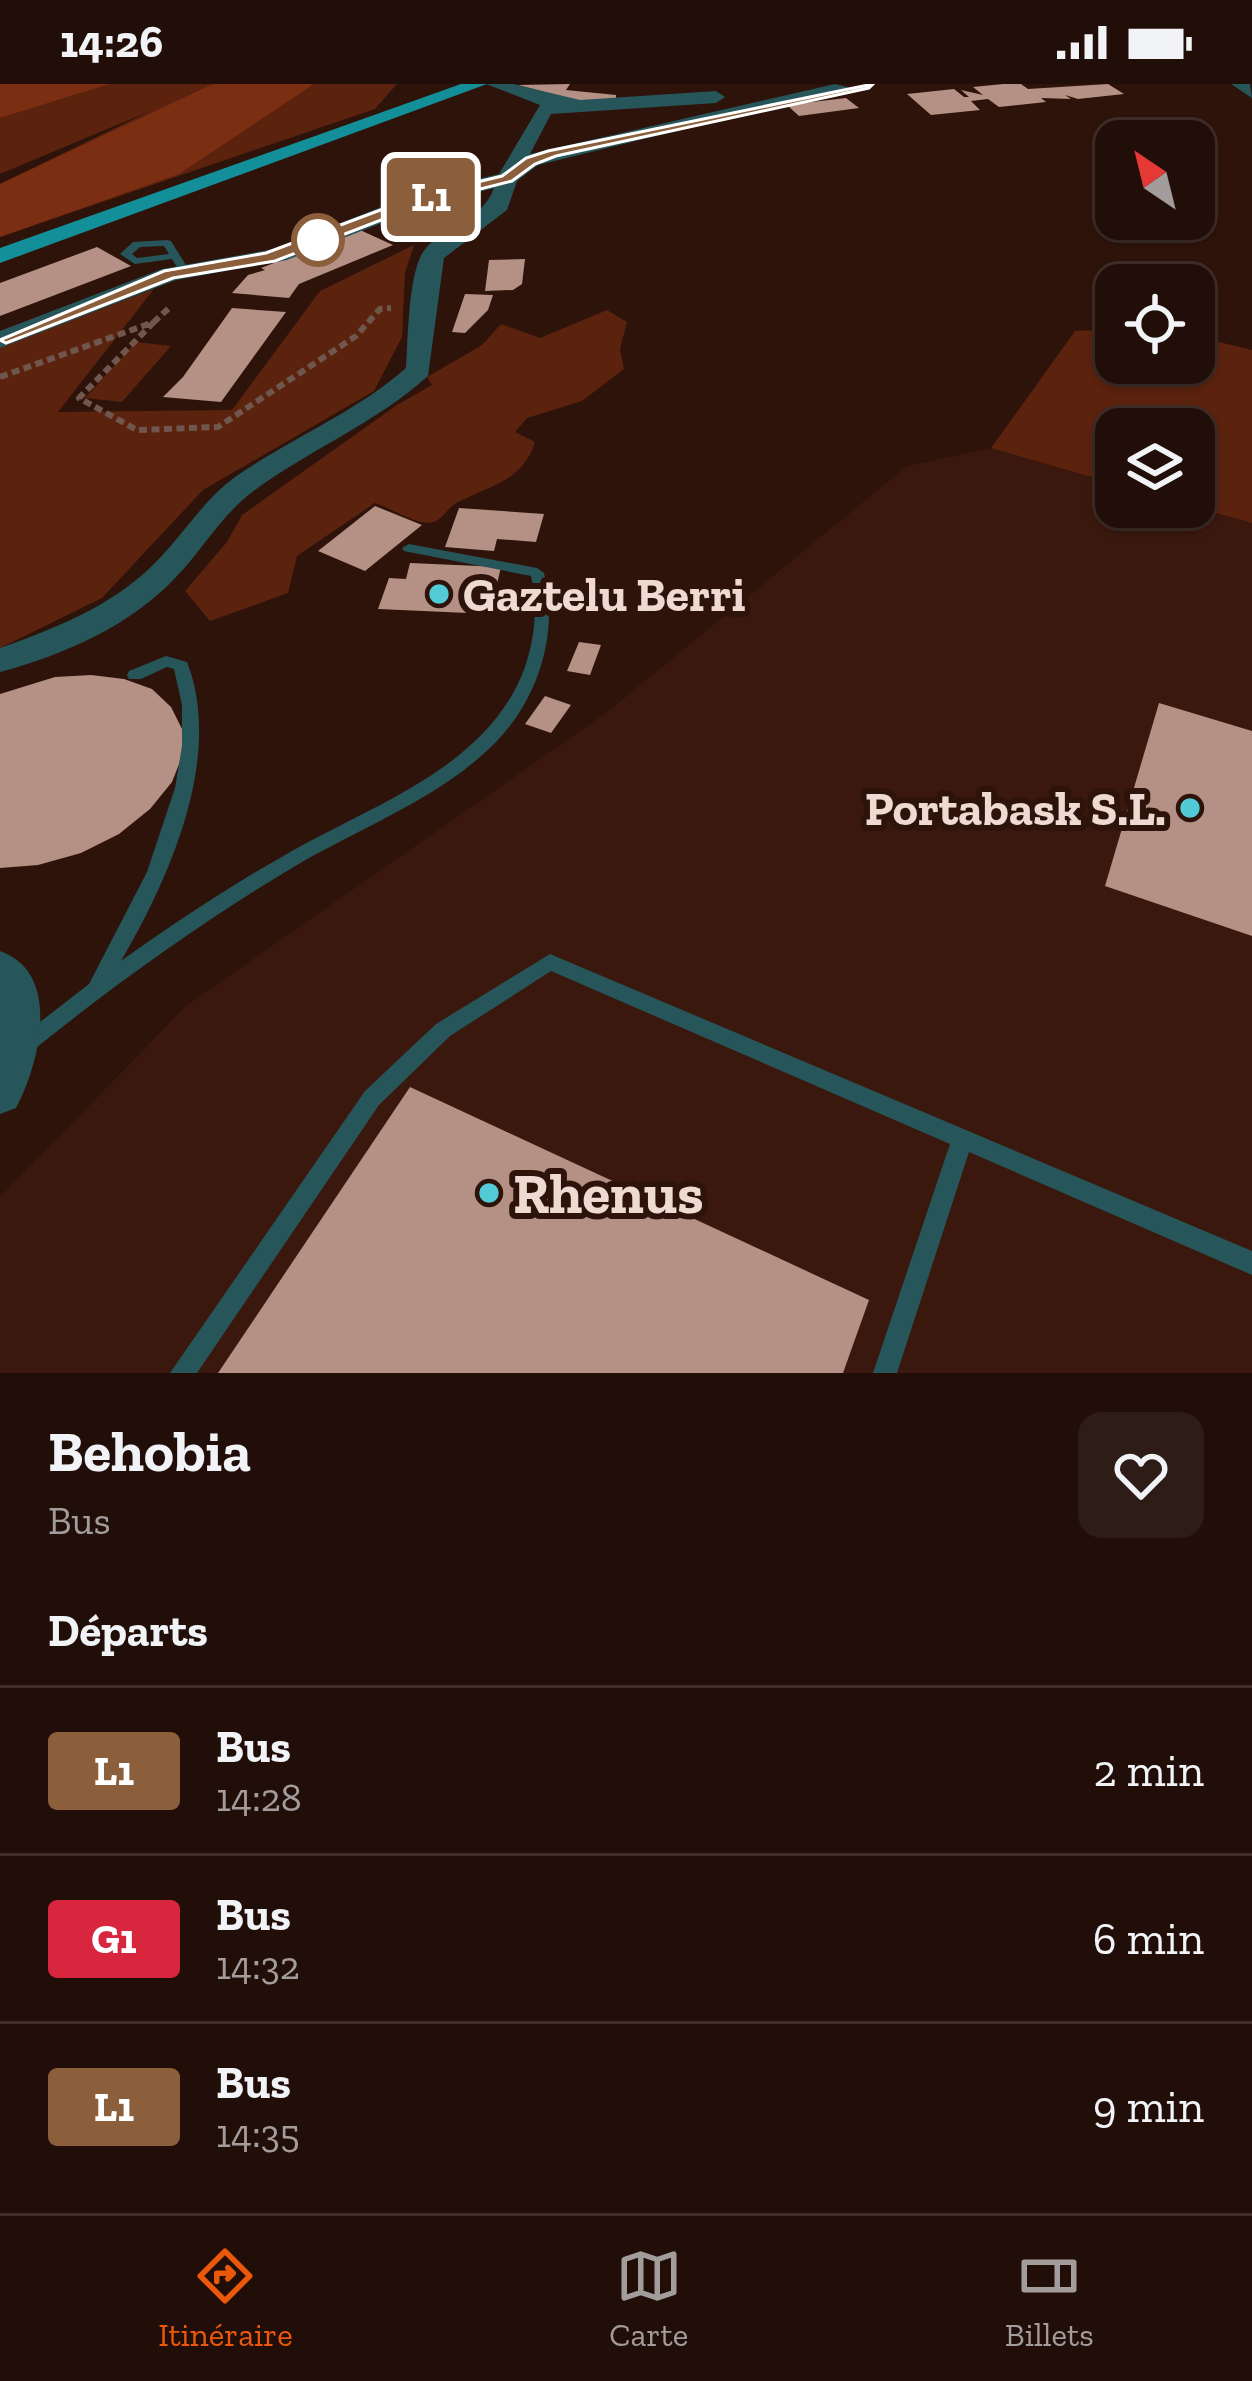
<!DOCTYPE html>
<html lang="fr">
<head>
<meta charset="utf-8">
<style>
	body { margin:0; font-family:"Zilla Slab",serif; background:#2e1c16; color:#f1f3f6; height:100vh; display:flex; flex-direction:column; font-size:45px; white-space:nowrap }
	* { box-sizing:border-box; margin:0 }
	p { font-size:39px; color:#a29c9c }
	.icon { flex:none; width:66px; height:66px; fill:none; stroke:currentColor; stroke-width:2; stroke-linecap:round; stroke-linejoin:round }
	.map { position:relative; height:1289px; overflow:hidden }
	.drawer { display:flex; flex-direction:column; background:#220e08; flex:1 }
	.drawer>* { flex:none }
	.badge { padding:0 24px; border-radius:9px; font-size:42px; line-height:78px }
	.needle { width:78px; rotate:325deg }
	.controls { position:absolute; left:1095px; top:36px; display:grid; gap:24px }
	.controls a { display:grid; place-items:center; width:120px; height:120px; border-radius:24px; background:#220e08; box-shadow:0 3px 9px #0004,0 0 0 3px #3f2e29; font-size:60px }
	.map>.badge { position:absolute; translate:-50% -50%; box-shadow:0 0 0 6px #fff }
	h2 { padding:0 48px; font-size:45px; line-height:108px }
	.round { display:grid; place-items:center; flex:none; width:126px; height:126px; border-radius:24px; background:#2e1c16 }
	.overview { display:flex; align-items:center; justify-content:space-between; height:204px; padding:0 48px }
	h1 { font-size:57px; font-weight:700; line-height:90px }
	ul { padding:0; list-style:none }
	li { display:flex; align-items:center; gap:36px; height:168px; padding:0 48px; border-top:3px solid #3f2e29 }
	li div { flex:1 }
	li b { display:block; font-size:45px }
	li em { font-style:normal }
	li .badge { min-width:132px; font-weight:700; text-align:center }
	.status { display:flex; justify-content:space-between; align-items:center; height:84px; padding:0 60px; background:#220e08; direction:ltr }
	.status svg { height:33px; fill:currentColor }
	.dock { display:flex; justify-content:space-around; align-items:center; height:168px; border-top:3px solid #3f2e29; background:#220e08; font-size:33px; color:#a29c9c }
	.dock a { display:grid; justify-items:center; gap:6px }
	.dock .on { color:#ea580c }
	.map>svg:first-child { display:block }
</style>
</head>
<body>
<div class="status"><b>14:26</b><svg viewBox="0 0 49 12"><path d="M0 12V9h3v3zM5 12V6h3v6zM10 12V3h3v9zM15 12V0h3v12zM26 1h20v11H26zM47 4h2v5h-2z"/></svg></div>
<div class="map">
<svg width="1252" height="1289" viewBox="0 0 1252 1289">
	<rect width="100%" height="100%" fill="#2e130a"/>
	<path fill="#3a180d" d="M991,364L1116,400V423H1194L1252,439V1289H0V1113L186,922L606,629L907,382Z"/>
	<path fill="#5b220e" d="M110,0H397L375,25L0,153V100L148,28L0,90V34Z
		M414,161L405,189L402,253L374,307L203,406L102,514L0,564V263L154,205L58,328L232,326L320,207Z
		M607,226L627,238L620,265L624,285L582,317L527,334L515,348L535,358C523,397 491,401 458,418C447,423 442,439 428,439C412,438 390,424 375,419L297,472L288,509L210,537L185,507L227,458L242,431L397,321L432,301L427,293L482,261L501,240L540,254Z
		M1116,245V279H1194V252L1252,266V439L1194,423V345H1116V400L991,364L1075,247Z
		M136,258L171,262L122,318L85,314Z"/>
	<path fill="#7b2e12" d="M0,0H110L0,34Z
		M213,0H314L179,90L0,153V100Z"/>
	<path fill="#b59084" d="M570,0L566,6L616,11V15L579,17L518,1Z
		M1003,0H1021L1028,5L1108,0L1124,10L1078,15L1065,11L1071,15L1041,14L1046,18L999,23L988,15L971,17L980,26L931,31L907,10L954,5L964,13H969L961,6L983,11L973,3Z
		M846,14L859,24L799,32L787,21Z
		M360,146L393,161L299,200L289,214L232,209L248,191L265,186L261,184Z
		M97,163L131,182L0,232V199Z
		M525,175L522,200L513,206L485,207L489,176Z
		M465,210L493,211L488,226L465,249L452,248Z
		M232,224L286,228L221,318L163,313L183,293Z
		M375,422L422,441L365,487L318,467Z
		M459,424L544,430L536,458L497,455L494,467L445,463Z
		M410,479L501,483L490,530L378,525L389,494L406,495Z
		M579,558L601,561L590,591L567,587Z
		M91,591L124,595L152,605L171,623L182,645L183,670L172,698L150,725L119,750L81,769L38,781L0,784V610L55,593Z
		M545,612L571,621L551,649L525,640Z
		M1159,619L1252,647V852L1105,802Z
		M410,1003L869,1216L843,1289H218Z"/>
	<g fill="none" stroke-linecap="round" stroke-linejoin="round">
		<path stroke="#6f574e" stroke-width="6" stroke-dasharray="8 4.5" stroke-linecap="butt" d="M154,238L79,314L137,346L218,343L356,252L380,225L391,224
			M0,293L154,238L169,224"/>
		<path fill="#26555a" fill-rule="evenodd" d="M167,156L171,157L189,186L188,188H180L172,175L135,180L120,170L133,158ZM164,162L169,170L137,174L132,170L140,163Z
			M409,460L537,484L544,489C559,548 539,614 496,658C443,712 367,741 302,778C207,834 118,898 32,967L25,970L18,967L15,961L18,955L89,900L147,788L175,704L182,662V621L174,585L167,583L141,595H129L127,591L129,587L166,572L187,578C224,673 169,795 121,877C176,838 233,800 292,767C377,719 489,682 525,583C535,553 538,523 531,492L404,467L402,464Z
			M550,870L1252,1167V1191L969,1068L897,1289H873L950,1060L551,887L450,952L379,1021L197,1289H170L365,1007L436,940Z"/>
		<path fill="#26555a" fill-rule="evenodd" d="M1231,0H1250L1252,14Z"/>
		<path fill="#26555a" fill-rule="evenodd" d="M486,0H513L580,16L716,7L725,13L716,19L551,30L530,70L835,0L851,4L538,81L517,97L507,126L444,174L428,292C375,340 308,366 251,409C221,432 203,465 177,492C132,541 64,571 0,588V564C56,544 110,523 153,481C182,453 202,417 235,393C291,354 355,329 406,284C408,255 408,192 423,168C442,141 483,137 494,104L428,121L287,176L176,196L0,264V247L162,185L274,165L412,111L499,90L540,21Z
			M0,867C63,889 39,981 16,1024L0,1030Z"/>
		<path fill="#138f99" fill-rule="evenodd" d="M461,0H487L0,179V164Z"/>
	</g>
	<path fill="#8b5e3c" stroke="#fff" stroke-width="3" d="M869,4L556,72L535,80L512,97L425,119L275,177L173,194L6,259L0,256L164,187L266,169L415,113L502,92L526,74L548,67L873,0Z"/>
	<circle fill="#fff" stroke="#8b5e3c" stroke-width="6" cx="318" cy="156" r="24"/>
	<g fill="#52cbd7" stroke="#2e130a" stroke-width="4.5">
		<circle cx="439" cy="510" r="12"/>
		<circle cx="1190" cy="724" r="12"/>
		<circle cx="489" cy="1109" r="12"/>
	</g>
	<g text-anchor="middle" stroke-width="12" stroke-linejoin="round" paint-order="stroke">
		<g font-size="48" font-weight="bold" fill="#eedad3" stroke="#2e130a" text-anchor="start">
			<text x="463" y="527">Gaztelu Berri</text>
			<text x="1166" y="741" text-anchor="end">Portabask S.L.</text>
		</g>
		<g font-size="57" font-weight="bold" fill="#eedad3" stroke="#2e130a" text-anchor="start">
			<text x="513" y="1129">Rhenus</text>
		</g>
	</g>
</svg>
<div class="controls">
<a><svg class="needle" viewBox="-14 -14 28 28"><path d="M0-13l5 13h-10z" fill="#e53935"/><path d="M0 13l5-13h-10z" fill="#a29c9c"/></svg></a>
<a><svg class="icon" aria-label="locate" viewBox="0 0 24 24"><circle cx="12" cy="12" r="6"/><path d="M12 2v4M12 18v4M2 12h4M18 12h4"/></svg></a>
<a><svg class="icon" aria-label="layers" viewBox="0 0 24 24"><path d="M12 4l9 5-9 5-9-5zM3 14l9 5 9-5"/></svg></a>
</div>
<b class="badge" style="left:431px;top:113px;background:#8b5e3c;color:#fff">L1</b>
</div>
<section class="drawer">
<div class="overview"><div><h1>Behobia</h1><p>Bus</p></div><a class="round"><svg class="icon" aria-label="heart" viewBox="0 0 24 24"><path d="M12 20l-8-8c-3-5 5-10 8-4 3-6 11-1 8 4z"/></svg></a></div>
<h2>Départs</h2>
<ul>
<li><span class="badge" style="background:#8b5e3c;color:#fff">L1</span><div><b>Bus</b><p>14:28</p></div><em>2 min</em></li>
<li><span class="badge" style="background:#d7263d;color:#fff">G1</span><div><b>Bus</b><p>14:32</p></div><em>6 min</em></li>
<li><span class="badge" style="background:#8b5e3c;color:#fff">L1</span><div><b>Bus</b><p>14:35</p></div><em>9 min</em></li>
</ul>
</section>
<nav class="dock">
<a class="on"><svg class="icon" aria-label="directions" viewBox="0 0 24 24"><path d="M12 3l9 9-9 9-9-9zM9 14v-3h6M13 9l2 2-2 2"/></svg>Itinéraire</a>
<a><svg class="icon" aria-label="map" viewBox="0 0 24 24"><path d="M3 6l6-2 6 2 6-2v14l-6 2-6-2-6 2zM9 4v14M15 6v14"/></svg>Carte</a>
<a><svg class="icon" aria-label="tickets" viewBox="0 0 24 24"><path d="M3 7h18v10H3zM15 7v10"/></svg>Billets</a>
</nav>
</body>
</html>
